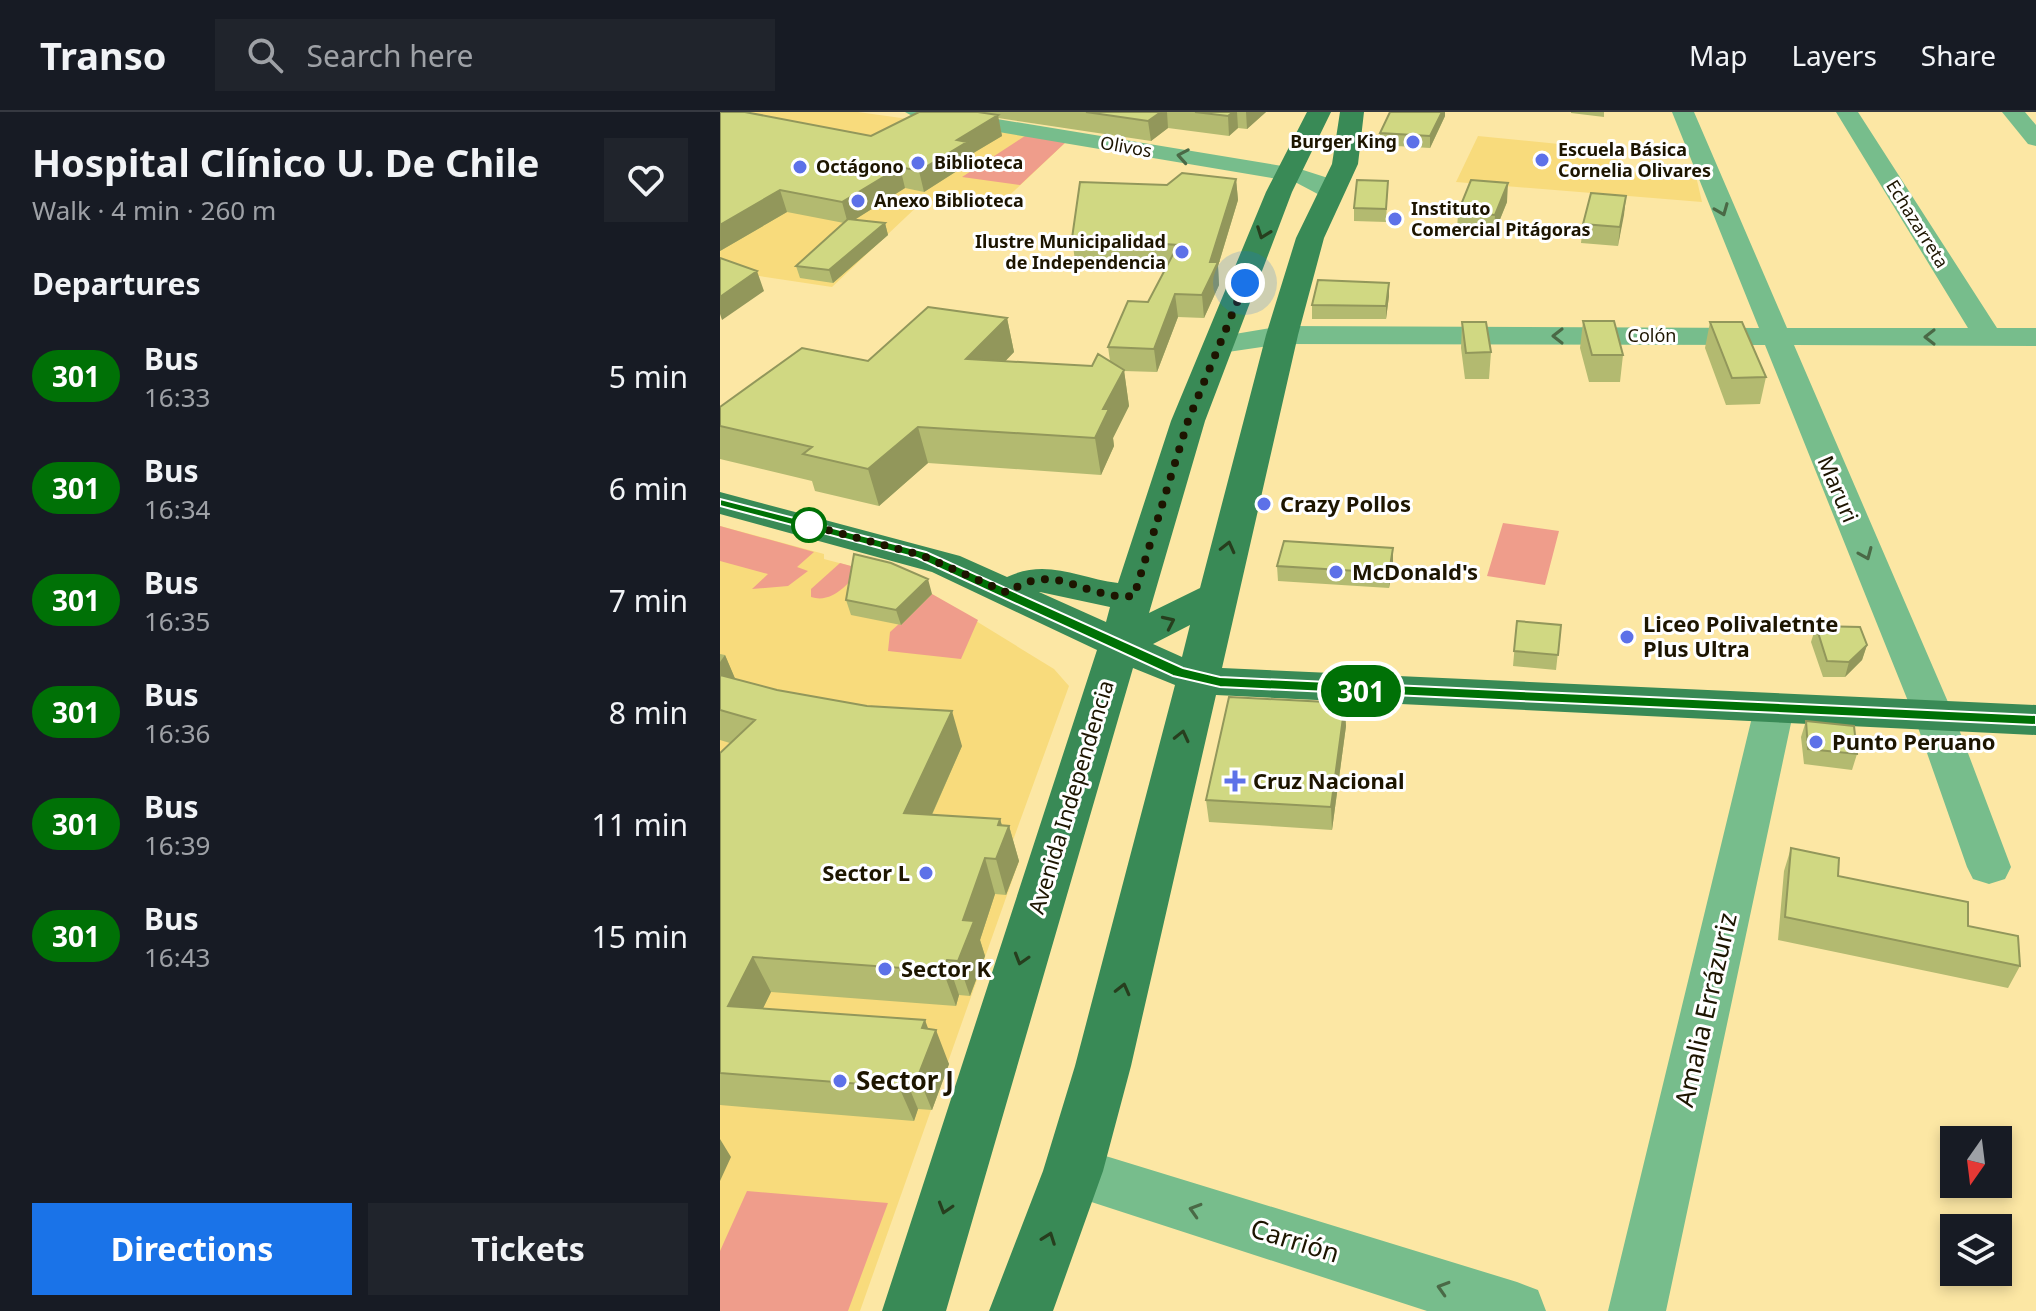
<!DOCTYPE html>
<html lang="en">
<head>
<meta charset="utf-8">
<style>
	body { margin:0; font-family:"Noto Sans",sans-serif; background:#20242c; color:#f1f3f6; height:100vh; display:flex; flex-direction:column; font-size:30px; white-space:nowrap }
	* { box-sizing:border-box; margin:0 }
	p { font-size:26px; color:#9ea1a6 }
	.icon { flex:none; width:44px; height:44px; fill:none; stroke:currentColor; stroke-width:2; stroke-linecap:round; stroke-linejoin:round }
	.map { position:relative; flex:1; overflow:hidden }
	.side { display:flex; flex-direction:column; background:#171b24; width:720px }
	.side>* { flex:none }
	.badge { padding:0 16px; border-radius:26px; font-size:28px; line-height:52px }
	.needle { width:52px; rotate:194deg }
	.fabs { position:absolute; left:1220px; top:1014px; display:grid; gap:16px }
	.fabs a { display:grid; place-items:center; width:72px; height:72px; border-radius:0px; background:#171b24; box-shadow:0 4px 12px #0003; font-size:40px }
	.you { position:absolute; width:40px; height:40px; margin:-20px; border:6px solid #fff; border-radius:50%; background:#1a73e8; box-shadow:0 0 0 12px #1a73e833 }
	.map>.badge { position:absolute; translate:-50% -50%; box-shadow:0 0 0 4px #fff }
	h2 { padding:0 32px; font-size:30px; line-height:72px }
	.round { display:grid; place-items:center; flex:none; width:84px; height:84px; border-radius:0px; background:#20242c }
	.headline { display:flex; align-items:center; justify-content:space-between; height:136px; padding:0 32px }
	h1 { font-size:38px; font-weight:700; line-height:60px }
	.primary-button { display:flex; gap:16px; margin-top:auto; padding:16px 32px }
	.primary-button a { flex:1; height:92px; border-radius:0px; background:#1a73e8; color:#fff; font-size:32px; font-weight:700; line-height:92px; text-align:center }
	.primary-button a+a { background:#20242c; color:#f1f3f6 }
	ul { padding:0; list-style:none }
	li { display:flex; align-items:center; gap:24px; height:112px; padding:0 32px }
	li div { flex:1 }
	li b { display:block; font-size:30px }
	li em { font-style:normal }
	li .badge { min-width:88px; font-weight:700; text-align:center }
	header { display:flex; align-items:center; gap:48px; box-sizing:border-box; height:112px; padding:0 40px; background:#171b24; border-bottom:2px solid #363941 }
	header strong { font-size:38px }
	nav { display:flex; gap:44px; margin-inline-start:auto; font-size:28px }
	.search { width:560px; height:72px; background:#20242c; display:flex; align-items:center; gap:20px; box-sizing:border-box; padding:0 28px; border-radius:0px; color:#9ea1a6; font-size:30px }
	main { display:flex; flex:1; min-height:0 }
	.map>svg:first-child { display:block }
</style>
</head>
<body>
<header>
<strong>Transo</strong>
<div class="search"><svg class="icon" aria-label="search" viewBox="0 0 24 24"><circle cx="10" cy="10" r="6"/><path d="M15 15l6 6"/></svg>Search here</div>
<nav><a>Map</a><a>Layers</a><a>Share</a></nav>
</header>
<main>
<section class="side">
<div class="headline"><div><h1>Hospital Clínico U. De Chile</h1><p>Walk · 4 min · 260 m</p></div><a class="round"><svg class="icon" aria-label="heart" viewBox="0 0 24 24"><path d="M12 20l-8-8c-3-5 5-10 8-4 3-6 11-1 8 4z"/></svg></a></div>
<h2>Departures</h2>
<ul>
<li><span class="badge" style="background:#007106;color:#fff">301</span><div><b>Bus</b><p>16:33</p></div><em>5 min</em></li>
<li><span class="badge" style="background:#007106;color:#fff">301</span><div><b>Bus</b><p>16:34</p></div><em>6 min</em></li>
<li><span class="badge" style="background:#007106;color:#fff">301</span><div><b>Bus</b><p>16:35</p></div><em>7 min</em></li>
<li><span class="badge" style="background:#007106;color:#fff">301</span><div><b>Bus</b><p>16:36</p></div><em>8 min</em></li>
<li><span class="badge" style="background:#007106;color:#fff">301</span><div><b>Bus</b><p>16:39</p></div><em>11 min</em></li>
<li><span class="badge" style="background:#007106;color:#fff">301</span><div><b>Bus</b><p>16:43</p></div><em>15 min</em></li>
</ul>
<div class="primary-button"><a>Directions</a><a>Tickets</a></div>
</section>
<div class="map">
<svg width="1316" height="1199" viewBox="0 0 1316 1199">
	<rect width="100%" height="100%" fill="#fce7a4"/>
	<path fill="#f8db7c" d="M0,0H138L347,29L276,96L204,88L112,175L0,158Z
		M758,24L899,38L896,58L976,64L982,90L736,70Z
		M0,414L104,442V447L176,466L212,482L334,557L349,574L288,742L299,749L140,1199H0Z"/>
	<path fill="#ef9d8b" d="M308,22L347,29L300,73L242,65Z
		M783,411L839,419L825,473L767,464Z
		M0,414L94,440L77,455L88,459L68,474L32,477L48,462L0,449Z
		M120,451L142,457C128,471 113,492 91,485V477Z
		M212,482L258,508L241,547L168,539L170,520Z
		M27,1079L168,1091L128,1199H0V1139Z"/>
	<g fill="none" stroke-linecap="round" stroke-linejoin="round">
		<path fill="#77bd8c" fill-rule="evenodd" d="M185,0H235L580,57L608,66L623,82L611,89L575,70L196,6Z
			M952,0H974L1067,216H1248L1116,0H1138L1277,216H1316V234L1074,233L1234,604L1291,755L1285,767L1269,772L1253,767L1247,755L1194,604L1045,233L562,232L501,241L491,238L487,232L491,226L562,214L1039,216Z
			M1282,0H1305L1316,13V34L1308,32Z
			M1054,583L1068,587L1074,597L946,1199H888L1034,597L1040,587Z
			M353,1034L797,1170L818,1178L826,1199H707L353,1084L334,1077L326,1059L334,1041Z"/>
		<path fill="#398a56" fill-rule="evenodd" d="M587,0H611L572,80L485,309L429,501L480,476L546,223L576,126L612,52L620,0H644L638,52L604,126L578,223L502,556L1316,593V623L496,583L411,954L383,1059L333,1199H269L323,1059L355,954L455,573L413,556L226,1199H162L377,538L212,460L0,402V380L240,444L287,465C327,446 358,466 398,471L451,309L546,80ZM320,480L390,495L386,510L319,480ZM470,513L462,545L433,532Z"/>
	</g>
	<path fill="#b3ba70" d="M0,0L151,24L199,0H546L527,17L518,16L509,24L448,16L431,29L278,6L282,24L250,43L251,50L204,80L185,76L134,108L165,111L168,123L113,171L80,166L76,154L124,111L67,100L0,139Z
		M670,0H725V4L710,36L660,33V21Z
		M851,0H884V5L851,1Z
		M516,67L518,88L498,154L499,173L484,206L458,205L437,260L404,259L409,294L393,326L394,334L381,363L208,351L159,394L95,379L92,369L0,347V295L287,206L294,240L285,249L372,254L390,249L388,235L428,190L447,154L355,149L352,126L447,73Z
		M668,69L666,110L634,109V96Z
		M906,84L898,134L861,131L863,112Z
		M787,90L774,122L737,119L738,100Z
		M669,184L666,207H592V193Z
		M863,209L903,243L900,270H869L860,236Z
		M742,210L771,240L769,267H745L741,236Z
		M990,210L1046,265L1040,292L1006,293L985,236Z
		M673,436V451L669,476L558,469L557,454Z
		M212,482L181,513L131,503L126,488Z
		M797,509L841,513L836,558L793,554Z
		M1096,514L1147,533L1142,548L1125,565H1103L1091,530Z
		M0,542L5,543L15,567L242,634L212,703L280,707L282,713L289,714L299,749L286,783L275,782L260,828L265,844L250,884L239,883L236,894L51,880L43,896L209,917L229,952L212,998L198,997L194,1009L0,993V641L10,631L0,628Z
		M1086,609L1137,642L1132,658L1084,652L1081,625Z
		M626,614L612,718L489,710L486,688Z
		M1071,736L1118,764L1248,814L1300,854L1288,876L1058,828L1064,759Z"/>
	<path fill="#92975b" d="M441,0H447L448,16L431,29L428,9Z
		M513,0H517L518,16L509,24L508,4Z
		M526,0H546L527,17Z
		M722,0H725V4L710,36V24Z
		M278,3L282,24L250,43L251,50L204,80L199,59L237,28Z
		M180,55L185,76L128,112L122,90Z
		M516,67L518,88L498,154L499,173L484,206L482,183L490,150Z
		M788,71L787,90L774,122L775,103Z
		M60,78L67,100L0,139V113Z
		M906,84L904,103L898,134L900,115Z
		M165,111L168,123L113,171L109,158Z
		M37,159L44,179L2,208L0,202V185Z
		M669,171V184L666,207V194Z
		M455,182L458,205L437,260L434,237Z
		M287,206L294,240L254,282L246,247Z
		M404,258L409,294L393,326L394,334L381,363L375,326L383,297Z
		M198,315L208,351L159,394L148,357Z
		M673,436V451L669,476V461Z
		M208,467L212,482L181,513L176,498Z
		M1147,533L1142,548L1125,565L1129,550Z
		M5,543L20,578L0,580V550Z
		M625,591L626,614L612,718L611,695Z
		M232,599L242,634L197,736L184,701Z
		M280,707L285,725L289,714L299,749L286,783L276,747L278,713Z
		M265,746L275,782L260,828L265,844L250,884L238,849L243,808Z
		M33,845L51,880L27,929L8,894Z
		M227,848L239,883L236,894L223,859Z
		M205,908L212,927L216,918L229,952L212,998L198,964L202,916Z
		M184,963L198,997L194,1009L179,975Z
		M0,1027L11,1045L0,1069Z"/>
	<path fill="#d0d882" stroke="#92975b" stroke-width="2" d="M0,0H25L151,24L199,0H258L278,3L237,28L247,30L199,59L180,55L122,90L60,78L0,113Z
		M366,0H441L428,9Z
		M475,0H513L508,4Z
		M670,0H722L710,24L660,21Z
		M462,61L516,67L490,150H498L482,183L455,182L434,237L388,235L408,189L428,190L458,133L352,126L360,70L447,73Z
		M637,68L668,69L666,97L634,96Z
		M751,68L788,71L775,103L738,100Z
		M871,81L906,84L900,115L863,112Z
		M128,107L165,111L109,158L76,154Z
		M0,146L37,159L0,185Z
		M598,168L669,171L666,194L592,193Z
		M208,195L287,206L246,247L372,254L378,242L404,258L383,297H389L375,326L198,315L148,357L83,342L92,335L0,314V295L82,236L148,249Z
		M863,209H894L903,243H872Z
		M742,210H766L771,240L746,241Z
		M990,210H1022L1046,265L1012,266Z
		M564,429L673,436L669,461L557,454Z
		M134,442L171,451L208,467L176,498L126,488Z
		M797,509L841,513L838,543L794,539Z
		M1096,514L1140,515L1147,533L1129,550L1107,549Z
		M0,563L57,578L147,594L232,599L184,701L280,707L278,713L289,714L276,747L265,746L243,808L254,809L238,849L227,848L223,859L33,845L8,894L205,908L202,916L216,918L198,964L184,963L179,975L0,961V641L35,608L0,598Z
		M509,585L625,591L611,695L486,688Z
		M1086,609L1134,614L1137,642L1088,637Z
		M1071,736L1119,746L1118,764L1248,790V814L1298,824L1300,854L1065,805Z"/>
	<defs><path id="oneway-chevron" d="M-2-3.5L2.5 0L-2 3.5" fill="none" stroke-width="1.6" stroke-linecap="round" stroke-linejoin="round" transform="scale(2)"/></defs>
	<g stroke="#4a6946">
		<use href="#oneway-chevron" transform="translate(463 44) rotate(-170)"/>
		<use href="#oneway-chevron" transform="translate(1002 98) rotate(68)"/>
		<use href="#oneway-chevron" transform="translate(838 224) rotate(-180)"/>
		<use href="#oneway-chevron" transform="translate(1210 225) rotate(-180)"/>
		<use href="#oneway-chevron" transform="translate(1146 442) rotate(67)"/>
		<use href="#oneway-chevron" transform="translate(475 1098) rotate(-163)"/>
		<use href="#oneway-chevron" transform="translate(723 1176) rotate(-163)"/>
	</g>
	<g stroke="#273e1e">
		<use href="#oneway-chevron" transform="translate(543 121) rotate(110)"/>
		<use href="#oneway-chevron" transform="translate(508 435) rotate(-76)"/>
		<use href="#oneway-chevron" transform="translate(449 510) rotate(-25)"/>
		<use href="#oneway-chevron" transform="translate(462 624) rotate(-77)"/>
		<use href="#oneway-chevron" transform="translate(301 847) rotate(107)"/>
		<use href="#oneway-chevron" transform="translate(403 877) rotate(-76)"/>
		<use href="#oneway-chevron" transform="translate(225 1096) rotate(107)"/>
		<use href="#oneway-chevron" transform="translate(329 1126) rotate(-70)"/>
	</g>
	<path fill="#007106" stroke="#fff" stroke-width="2" d="M0,387L206,440L463,556L500,565L1316,603V613L500,575L453,564L197,446L0,394Z"/>
	<g fill="none" stroke-linecap="round" stroke-linejoin="round">
		<path stroke="#1d1500" stroke-width="8" stroke-dasharray="0 14.4" d="M89,413L85,412L201,443L288,481C334,446 365,489 414,484L468,309L525,171"/>
	</g>
	<g fill="#5d71e8" stroke="#fff" stroke-width="3">
		<circle cx="693" cy="30" r="8"/>
		<circle cx="822" cy="48" r="8"/>
		<circle cx="198" cy="51" r="8"/>
		<circle cx="80" cy="55" r="8"/>
		<circle cx="138" cy="89" r="8"/>
		<circle cx="675" cy="107" r="8"/>
		<circle cx="462" cy="140" r="8"/>
		<circle cx="544" cy="392" r="8"/>
		<circle cx="616" cy="460" r="8"/>
		<circle cx="907" cy="525" r="8"/>
		<circle cx="1096" cy="630" r="8"/>
		<path d="M511 657h8v8h8v8h-8v8h-8v-8h-8v-8h8z"/>
		<circle cx="206" cy="761" r="8"/>
		<circle cx="165" cy="857" r="8"/>
		<circle cx="120" cy="969" r="8"/>
	</g>
	<circle fill="#fff" stroke="#007106" stroke-width="4" cx="89" cy="413" r="16"/>
	<g text-anchor="middle" stroke-width="6" stroke-linejoin="round" paint-order="stroke">
		<g font-size="18" font-weight="bold" fill="#1d1500" stroke="#fff" text-anchor="start">
			<text x="677" y="36" text-anchor="end">Burger King</text>
			<text x="838" y="44">Escuela Básica<tspan x="838" dy="21">Cornelia Olivares</tspan></text>
			<text x="214" y="57">Biblioteca</text>
			<text x="96" y="61">Octágono</text>
			<text x="154" y="95">Anexo Biblioteca</text>
			<text x="691" y="103">Instituto<tspan x="691" dy="21">Comercial Pitágoras</tspan></text>
			<text x="446" y="136" text-anchor="end">Ilustre Municipalidad<tspan x="446" dy="21">de Independencia</tspan></text>
		</g>
		<g font-size="18" fill="#1d1500" stroke="#fff">
			<text transform="translate(406 35) rotate(10)" y="6">Olivos</text>
			<text transform="translate(1197 112) rotate(58)" y="6">Echazarreta</text>
			<text x="932" y="230">Colón</text>
		</g>
		<g font-size="22" fill="#1d1500" stroke="#fff">
			<text transform="translate(1118 377) rotate(67)" y="8">Maruri</text>
			<text transform="translate(351 685) rotate(-73)" y="8">Avenida Independencia</text>
		</g>
		<g font-size="22" font-weight="bold" fill="#1d1500" stroke="#fff" text-anchor="start">
			<text x="560" y="400">Crazy Pollos</text>
			<text x="632" y="468">McDonald's</text>
			<text x="923" y="520">Liceo Polivaletnte<tspan x="923" dy="25">Plus Ultra</tspan></text>
			<text x="1112" y="638">Punto Peruano</text>
			<text x="533" y="677">Cruz Nacional</text>
			<text x="190" y="769" text-anchor="end">Sector L</text>
			<text x="181" y="865">Sector K</text>
		</g>
		<g font-size="26" fill="#1d1500" stroke="#fff">
			<text transform="translate(986 898) rotate(-77)" y="9">Amalia Errázuriz</text>
			<text transform="translate(575 1129) rotate(17)" y="9">Carrión</text>
		</g>
		<g font-size="26" font-weight="bold" fill="#1d1500" stroke="#fff" text-anchor="start">
			<text x="136" y="978">Sector J</text>
		</g>
	</g>
</svg>
<div class="fabs">
<a><svg class="needle" viewBox="-14 -14 28 28"><path d="M0-13l5 13h-10z" fill="#e53935"/><path d="M0 13l5-13h-10z" fill="#9ea1a6"/></svg></a>
<a><svg class="icon" aria-label="layers" viewBox="0 0 24 24"><path d="M12 4l9 5-9 5-9-5zM3 14l9 5 9-5"/></svg></a>
</div>
<div class="you" style="left:525px;top:171px"></div>
<b class="badge" style="left:641px;top:579px;background:#007106;color:#fff">301</b>
</div>
</main>
</body>
</html>
